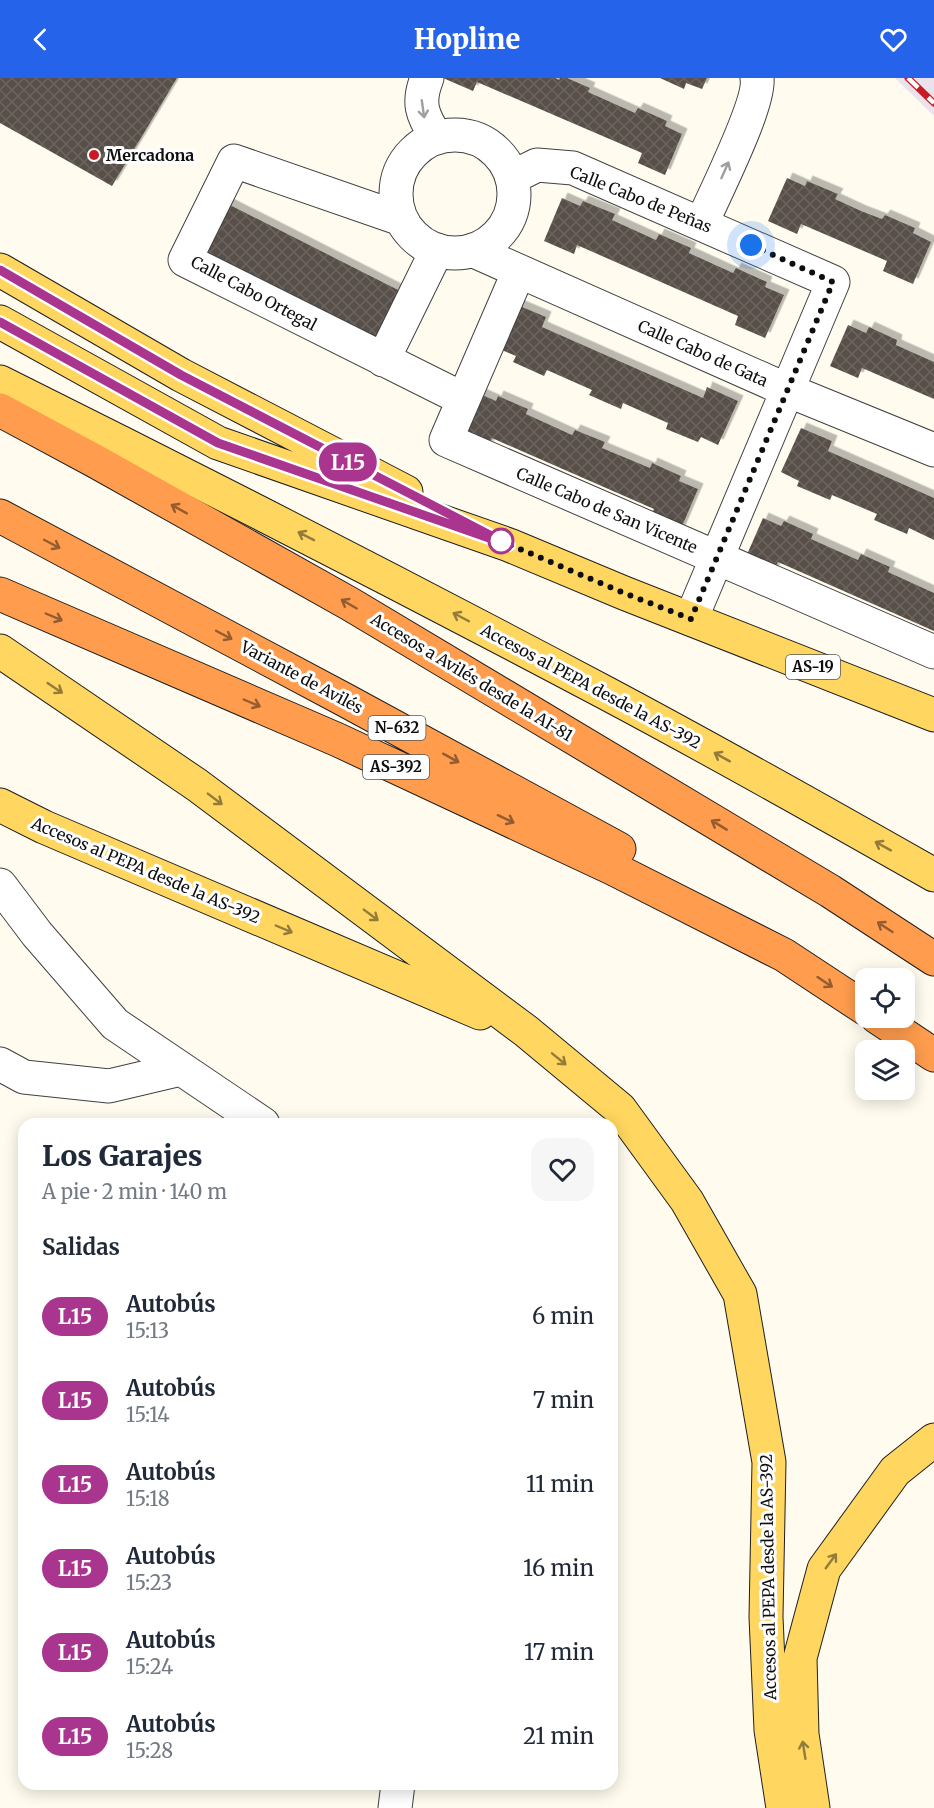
<!DOCTYPE html>
<html lang="es">
<head>
<meta charset="utf-8">
<style>
	body { margin:0; font-family:Merriweather,serif; background:#f6f6f7; color:#1f2937; height:100vh; display:flex; flex-direction:column; font-size:22px; white-space:nowrap }
	* { box-sizing:border-box; margin:0 }
	p { font-size:20px; color:#747a83 }
	.icon { flex:none; width:33px; height:33px; fill:none; stroke:currentColor; stroke-width:2; stroke-linecap:round; stroke-linejoin:round }
	.map { position:relative; flex:1; overflow:hidden }
	.drawer { position:absolute; left:18px; top:1040px; width:600px; height:672px; display:flex; flex-direction:column; background:#fff; border-radius:18px; box-shadow:0 3px 15px #0003 }
	.drawer>* { flex:none }
	.badge { padding:0 12px; border-radius:20px; font-size:21px; line-height:39px }
	.buttons { position:absolute; left:855px; top:890px; display:grid; gap:12px }
	.buttons a { display:grid; place-items:center; width:60px; height:60px; border-radius:12px; background:#fff; box-shadow:0 3px 15px #0003; font-size:30px }
	.you { position:absolute; width:30px; height:30px; margin:-15px; border:4px solid #fff; border-radius:50%; background:#1a73e8; box-shadow:0 0 0 9px #1a73e833 }
	.map>.badge { position:absolute; translate:-50% -50%; box-shadow:0 0 0 3px #fff }
	h2 { padding:0 24px; font-size:22px; line-height:54px }
	.round { display:grid; place-items:center; flex:none; width:63px; height:63px; border-radius:18px; background:#f6f6f7 }
	.headline { display:flex; align-items:center; justify-content:space-between; height:102px; padding:0 24px }
	h1 { font-size:28px; font-weight:800; line-height:45px }
	ul { padding:0; list-style:none }
	li { display:flex; align-items:center; gap:18px; height:84px; padding:0 24px }
	li div { flex:1 }
	li b { display:block; font-size:22px }
	li em { font-style:normal }
	li .badge { min-width:66px; font-weight:700; text-align:center }
	header { display:flex; justify-content:space-between; align-items:center; height:78px; padding:0 24px; background:#2563eb; color:#fff; font-size:27px; font-weight:800 }
	.map>svg:first-child { display:block }
</style>
</head>
<body>
<header><svg class="icon" aria-label="back" viewBox="0 0 24 24"><path d="M15 5l-7 7 7 7"/></svg>Hopline<svg class="icon" aria-label="heart" viewBox="0 0 24 24"><path d="M12 20l-8-8c-3-5 5-10 8-4 3-6 11-1 8 4z"/></svg></header>
<div class="map">
<svg width="934" height="1730" viewBox="0 0 934 1730">
	<defs>
		<pattern id="building-cross-hatch" width="8" height="8" patternUnits="userSpaceOnUse" patternTransform="scale(1.5)"><rect width="8" height="8" fill="#584f49"/><path d="M0 0l8 8M0 8l8-8" fill="none" stroke="#6b645f"/></pattern>
		<filter id="shadow"><feDropShadow dx="5.5" dy="-5.5" stdDeviation="0" flood-color="#0004"/></filter>
	</defs>
	<rect width="100%" height="100%" fill="#fffcef"/>
	<path fill="#ece2ed" d="M895,0H934V38Z"/>
	<path fill="url(#building-cross-hatch)" filter="url(#shadow)" d="M0,0H177L112,108L0,45Z
		M443,0H555L559,2L560,0H567L590,10L588,14L635,35L638,30L667,43L665,48L682,56L665,97L638,85L642,75L477,4L473,13Z
		M660,0H707L702,11L686,5L684,11Z
		M787,100L805,108L807,103L838,116L835,121L861,133L882,141L885,137L915,150L913,155L931,164L913,206L883,193L887,183L801,146L797,156L768,143Z
		M562,120L580,128L583,123L615,136L612,142L656,162L659,156L691,170L689,175L733,195L736,190L767,204L765,209L784,217L765,260L735,247L738,238L577,167L574,176L544,163Z
		M228,126L412,219L386,270L200,183Z
		M515,226L546,239L542,249L703,320L707,309L738,323L718,367L701,359L698,364L666,351L668,345L623,325L621,331L589,317L592,312L547,292L544,298L513,284L516,278L497,270Z
		M848,247L866,255L869,249L897,262L896,267L934,284V321L862,290L858,300L830,288Z
		M478,315L496,323L498,318L528,331L526,336L572,357L575,352L605,364L602,370L650,390L652,385L681,398L679,403L698,411L680,453L650,440L654,431L492,360L488,369L459,357Z
		M801,350L832,363L828,373L934,420V462L909,450L907,456L874,442L877,436L832,417L830,422L797,408L799,403L781,394Z
		M763,440L781,448L784,443L813,456L811,461L858,482L861,476L890,489L888,494L934,515V553L778,484L773,494L745,481Z"/>
	<g fill="none" stroke-linecap="round" stroke-linejoin="round">
		<g stroke="#414141" stroke-width="35">
			<path id="minor" d="M427,0C417,25 422,37 436,59
				M396 116a59 59 0 1 1 118 0a59 59 0 1 1-118 0Z
				M513,99L537,87L573,90L833,204L691,541
				M401,141L234,83L185,182L463,321
				M702,145C714,117 761,25 757,0
				M474,173L787,312L934,372
				M519,193L446,362L934,574
				M383,282L437,172
				M0,807L37,856L115,946L263,1046
				M0,986L24,999L109,1008L181,991
				M395,1730L398,1706"/>
		</g>
		<g stroke="#1f1f1f" stroke-width="35">
			<path id="major" d="M0,192L181,297L406,414
				M0,244L218,365L509,467L624,515L934,637
				M0,304C203,405 404,508 604,614C715,673 825,735 934,797
				M0,573L197,707L526,953L620,1031L687,1123L740,1216L769,1384L766,1539L771,1652L783,1730
				M0,727L44,749L480,935
				M813,1730L802,1656L800,1580L824,1491L895,1393L934,1362"/>
		</g>
		<g stroke="#1f1f1f" stroke-width="35">
			<path id="highway" d="M0,332L95,383L350,526L830,813L934,881
				M0,438L345,622L619,771
				M0,516L338,662L612,790L784,877L866,931
				M877,939L934,977"/>
		</g>
		<use href="#minor" stroke="#fff" stroke-width="33"/>
		<use href="#major" stroke="#ffd65f" stroke-width="33"/>
		<use href="#highway" stroke="#ff9c4d" stroke-width="33"/>
		<g stroke="#c91b25" stroke-width="7">
			<path id="rail" d="M908,0L934,25"/>
		</g>
		<use href="#rail" stroke="#fff" stroke-width="4.5" stroke-dasharray="14" stroke-linecap="butt"/>
	</g>
	<defs><path id="oneway-shaft" d="M-6 0H5M1.5-3L5.5 0L1.5 3" fill="none" stroke-width="1.6" stroke-linecap="round" stroke-linejoin="round" transform="scale(1.5)"/></defs>
	<g stroke="#9f9f9f">
		<use href="#oneway-shaft" transform="translate(423 31) rotate(82)"/>
		<use href="#oneway-shaft" transform="translate(725 92) rotate(-66)"/>
	</g>
	<g stroke="#935c31">
		<use href="#oneway-shaft" transform="translate(179 431) rotate(-151)"/>
		<use href="#oneway-shaft" transform="translate(52 466) rotate(28)"/>
		<use href="#oneway-shaft" transform="translate(349 526) rotate(-150)"/>
		<use href="#oneway-shaft" transform="translate(54 539) rotate(23)"/>
		<use href="#oneway-shaft" transform="translate(224 557) rotate(28)"/>
		<use href="#oneway-shaft" transform="translate(252 625) rotate(23)"/>
		<use href="#oneway-shaft" transform="translate(451 680) rotate(29)"/>
		<use href="#oneway-shaft" transform="translate(506 741) rotate(25)"/>
		<use href="#oneway-shaft" transform="translate(719 747) rotate(-149)"/>
		<use href="#oneway-shaft" transform="translate(885 849) rotate(-147)"/>
		<use href="#oneway-shaft" transform="translate(825 904) rotate(34)"/>
	</g>
	<g stroke="#937c3b">
		<use href="#oneway-shaft" transform="translate(306 458) rotate(-153)"/>
		<use href="#oneway-shaft" transform="translate(461 539) rotate(-152)"/>
		<use href="#oneway-shaft" transform="translate(55 610) rotate(34)"/>
		<use href="#oneway-shaft" transform="translate(722 679) rotate(-151)"/>
		<use href="#oneway-shaft" transform="translate(215 721) rotate(37)"/>
		<use href="#oneway-shaft" transform="translate(883 768) rotate(-151)"/>
		<use href="#oneway-shaft" transform="translate(371 837) rotate(37)"/>
		<use href="#oneway-shaft" transform="translate(284 851) rotate(23)"/>
		<use href="#oneway-shaft" transform="translate(559 981) rotate(39)"/>
		<use href="#oneway-shaft" transform="translate(831 1483) rotate(-54)"/>
		<use href="#oneway-shaft" transform="translate(804 1672) rotate(-99)"/>
	</g>
	<g fill="none" stroke-linecap="round" stroke-linejoin="round">
		<g stroke="#fff" stroke-width="14">
			<path id="line" d="M0,192L181,297L509,467L218,365L0,244"/>
		</g>
		<use href="#line" stroke="#a9358e" stroke-width="9"/>
		<path stroke="#0e0e0e" stroke-width="6" stroke-dasharray="0 10.8" d="M501,463L624,515L691,541L833,204L751,167"/>
	</g>
	<circle fill="#c91b25" stroke="#fff" stroke-width="2" cx="94" cy="77" r="6"/>
	<circle fill="#fff" stroke="#a9358e" stroke-width="3" cx="501" cy="463" r="12"/>
	<g text-anchor="middle" stroke-width="6" stroke-linejoin="round" paint-order="stroke">
		<g fill="#fff" stroke="#565656" stroke-width="1.5">
			<rect x="786" y="577" width="54" height="24" rx="4.5"/>
			<rect x="368.5" y="638" width="57" height="24" rx="4.5"/>
			<rect x="363" y="677" width="66" height="24" rx="4.5"/>
		</g>
		<g font-size="15" font-weight="bold" fill="#0e0e0e">
			<text x="813" y="594">AS-19</text>
			<text x="397" y="655">N-632</text>
			<text x="396" y="694">AS-392</text>
		</g>
		<g font-size="16" font-weight="bold" fill="#0e0e0e" stroke="#fff" text-anchor="start">
			<text x="106" y="83">Mercadona</text>
		</g>
		<g font-size="16" fill="#0e0e0e" stroke="#fff">
			<text transform="translate(641 121) rotate(22)" y="6">Calle Cabo de Peñas</text>
			<text transform="translate(254 215) rotate(28)" y="6">Calle Cabo Ortegal</text>
			<text transform="translate(703 275) rotate(24)" y="6">Calle Cabo de Gata</text>
			<text transform="translate(607 432) rotate(23)" y="6">Calle Cabo de San Vicente</text>
			<text transform="translate(302 599) rotate(28)" y="6">Variante de Avilés</text>
			<text transform="translate(472 599) rotate(31)" y="6">Accesos a Avilés desde la AI-81</text>
			<text transform="translate(591 608) rotate(28)" y="6">Accesos al PEPA desde la AS-392</text>
			<text transform="translate(146 792) rotate(23)" y="6">Accesos al PEPA desde la AS-392</text>
			<text transform="translate(768 1499) rotate(-91)" y="6">Accesos al PEPA desde la AS-392</text>
		</g>
	</g>
</svg>
<div class="buttons">
<a><svg class="icon" aria-label="locate" viewBox="0 0 24 24"><circle cx="12" cy="12" r="6"/><path d="M12 2v4M12 18v4M2 12h4M18 12h4"/></svg></a>
<a><svg class="icon" aria-label="layers" viewBox="0 0 24 24"><path d="M12 4l9 5-9 5-9-5zM3 14l9 5 9-5"/></svg></a>
</div>
<div class="you" style="left:751px;top:167px"></div>
<b class="badge" style="left:348px;top:384px;background:#a9358e;color:#fff">L15</b>
<section class="drawer">
<div class="headline"><div><h1>Los Garajes</h1><p>A pie · 2 min · 140 m</p></div><a class="round"><svg class="icon" aria-label="heart" viewBox="0 0 24 24"><path d="M12 20l-8-8c-3-5 5-10 8-4 3-6 11-1 8 4z"/></svg></a></div>
<h2>Salidas</h2>
<ul>
<li><span class="badge" style="background:#a9358e;color:#fff">L15</span><div><b>Autobús</b><p>15:13</p></div><em>6 min</em></li>
<li><span class="badge" style="background:#a9358e;color:#fff">L15</span><div><b>Autobús</b><p>15:14</p></div><em>7 min</em></li>
<li><span class="badge" style="background:#a9358e;color:#fff">L15</span><div><b>Autobús</b><p>15:18</p></div><em>11 min</em></li>
<li><span class="badge" style="background:#a9358e;color:#fff">L15</span><div><b>Autobús</b><p>15:23</p></div><em>16 min</em></li>
<li><span class="badge" style="background:#a9358e;color:#fff">L15</span><div><b>Autobús</b><p>15:24</p></div><em>17 min</em></li>
<li><span class="badge" style="background:#a9358e;color:#fff">L15</span><div><b>Autobús</b><p>15:28</p></div><em>21 min</em></li>
</ul>
</section>
</div>
</body>
</html>
